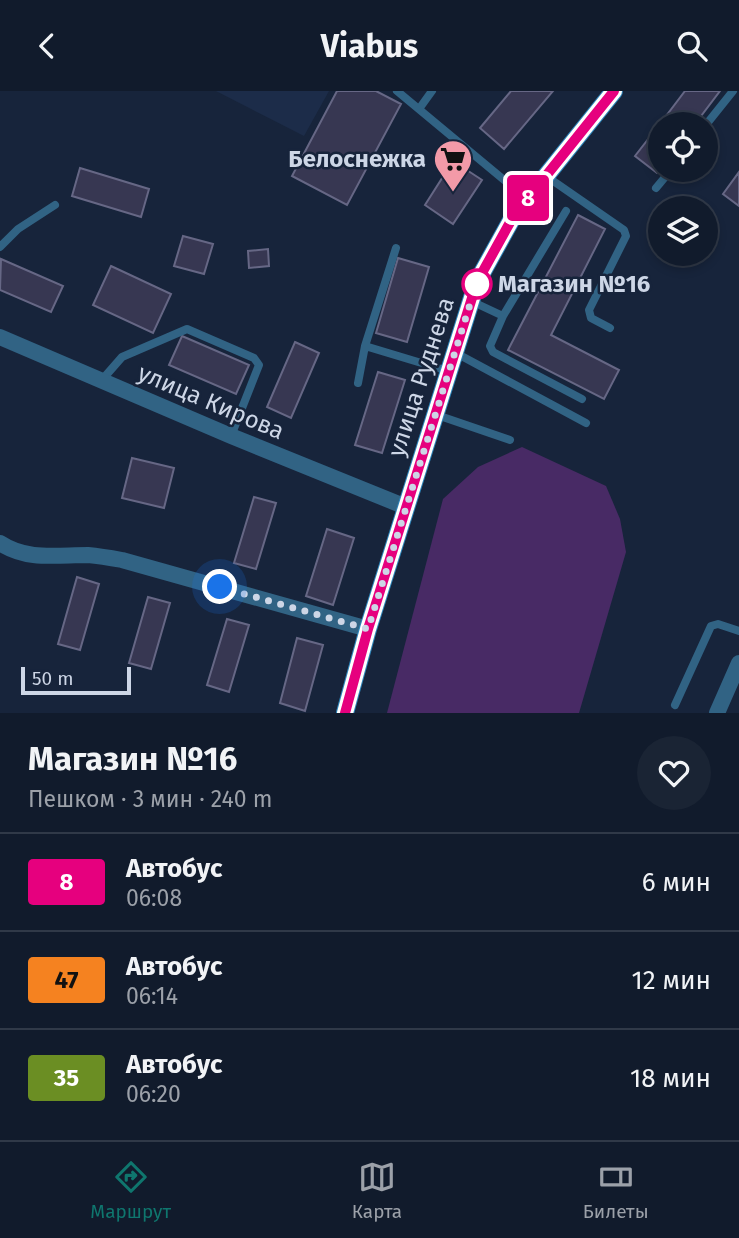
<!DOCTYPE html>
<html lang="ru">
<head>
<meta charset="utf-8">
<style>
	body { margin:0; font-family:"Fira Sans",sans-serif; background:#1a2434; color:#f1f3f6; height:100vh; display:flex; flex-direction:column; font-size:26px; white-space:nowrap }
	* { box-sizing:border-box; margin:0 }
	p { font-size:23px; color:#9ca1a9 }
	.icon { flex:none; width:38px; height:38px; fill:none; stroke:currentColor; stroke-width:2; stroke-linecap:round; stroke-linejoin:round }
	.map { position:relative; height:622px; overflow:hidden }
	.drawer { display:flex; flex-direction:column; background:#111b2c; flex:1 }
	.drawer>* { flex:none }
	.badge { padding:0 14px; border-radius:5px; font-size:24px; line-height:46px }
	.fabs { position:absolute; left:648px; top:21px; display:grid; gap:14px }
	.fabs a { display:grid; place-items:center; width:70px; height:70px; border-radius:50%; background:#111b2c; box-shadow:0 4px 10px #0003,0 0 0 2px #303948; font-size:35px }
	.scale { position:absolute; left:21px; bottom:18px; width:110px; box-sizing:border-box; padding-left:7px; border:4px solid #cdd6e6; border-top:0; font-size:19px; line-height:24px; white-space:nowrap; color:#cdd6e6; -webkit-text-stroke:5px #17243b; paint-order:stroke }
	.you { position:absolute; width:35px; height:35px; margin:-18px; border:5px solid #fff; border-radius:50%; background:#1a73e8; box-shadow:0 0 0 10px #1a73e833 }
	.map>.badge { position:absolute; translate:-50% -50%; box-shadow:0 0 0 4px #fff }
	.round { display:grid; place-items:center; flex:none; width:74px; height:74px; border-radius:37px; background:#1a2434 }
	.overview { display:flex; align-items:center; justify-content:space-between; height:119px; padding:0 28px }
	h1 { font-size:33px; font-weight:700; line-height:52px }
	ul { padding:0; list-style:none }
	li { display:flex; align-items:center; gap:21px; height:98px; padding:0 28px; border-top:2px solid #303948 }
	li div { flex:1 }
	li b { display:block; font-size:26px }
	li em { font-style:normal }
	li .badge { min-width:77px; font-weight:700; text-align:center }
	header { display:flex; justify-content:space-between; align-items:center; height:91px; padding:0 28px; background:#111b2c; font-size:32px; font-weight:700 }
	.tabs { display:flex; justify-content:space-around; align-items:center; height:98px; border-top:2px solid #303948; background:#111b2c; font-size:19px; color:#9ca1a9 }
	.tabs a { display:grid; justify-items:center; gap:4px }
	.tabs .active { color:#0f766e }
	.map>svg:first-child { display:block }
</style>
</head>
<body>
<header><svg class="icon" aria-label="back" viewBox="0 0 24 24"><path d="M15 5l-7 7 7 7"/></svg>Viabus<svg class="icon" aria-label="search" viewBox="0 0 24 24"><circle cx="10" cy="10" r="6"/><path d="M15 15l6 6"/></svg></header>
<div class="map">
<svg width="739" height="622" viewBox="0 0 739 622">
	<rect width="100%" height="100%" fill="#17243b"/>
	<path fill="#1c2c49" d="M216,0H329L304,45Z"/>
	<path fill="#482a65" d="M522,356L606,395L620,428L626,461L579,622H387L443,408L478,376Z"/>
	<path fill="#373752" stroke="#666785" stroke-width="2" d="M337,0H376L401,13L347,114L292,85Z
		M511,0H553L504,58L480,37Z
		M685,0H720L695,33H660Z
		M660,33V79L657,82L635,65Z
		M453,70L482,89L453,133L425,114Z
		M80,77L149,98L141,126L72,105Z
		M739,81V115L723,103Z
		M578,124L605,138L551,244L619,279L604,308L508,259Z
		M183,145L213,153L204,183L174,175Z
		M268,158L269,175L249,177L248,160Z
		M398,167L429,176L407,251L376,242Z
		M1,168L63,195L51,221L0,199Z
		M111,175L171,203L153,242L93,214Z
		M182,245L249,274L236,303L169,274Z
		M295,251L319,262L291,327L267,316Z
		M378,281L405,289L382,362L355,354Z
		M132,367L174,377L164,417L122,407Z
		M254,406L276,412L256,478L234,472Z
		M327,438L354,447L333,514L306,505Z
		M77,486L99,493L80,559L58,553Z
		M148,506L170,512L151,578L129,572Z
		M227,528L249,534L229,601L207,594Z
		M297,547L323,554L305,620L280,612Z"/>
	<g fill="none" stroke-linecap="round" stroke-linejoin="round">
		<path stroke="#316384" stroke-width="8" d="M397,0L527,108
			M419,18L432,0
			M705,35L733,0
			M546,85L624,139L626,145L589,219L591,227L610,237
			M656,97L671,79
			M566,120L503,225L490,255L493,261L582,308
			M0,156L18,138L55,114
			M471,210L503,225
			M365,255L448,280
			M454,261L586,332
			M101,290L122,266L187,238L254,267L259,274L231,345
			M358,292L365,255L396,157
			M434,323L510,349
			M675,614L711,535L718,533L739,540"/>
		<path stroke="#316384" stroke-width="16" d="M0,246L231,345L406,416
			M0,452C27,470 57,464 88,464C99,465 111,467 122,469L368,538
			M717,622L739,572"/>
		<path stroke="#2e86bb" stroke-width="18" d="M345,622L368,538L477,191L513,126L614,0"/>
	</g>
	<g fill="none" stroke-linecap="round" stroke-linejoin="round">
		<g stroke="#fff" stroke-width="16">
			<path id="line" d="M345,622L368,538L477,191L513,126L614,0"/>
		</g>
		<use href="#line" stroke="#e6007e" stroke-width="10"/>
		<path stroke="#cdd6e6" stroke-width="7" stroke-dasharray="0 12.6" d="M220,496L368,538L477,191V193"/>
	</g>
	<defs>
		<g id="supermarket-pin" transform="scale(2.0125)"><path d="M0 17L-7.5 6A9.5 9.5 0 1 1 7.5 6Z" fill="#f39aa8" stroke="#17243b"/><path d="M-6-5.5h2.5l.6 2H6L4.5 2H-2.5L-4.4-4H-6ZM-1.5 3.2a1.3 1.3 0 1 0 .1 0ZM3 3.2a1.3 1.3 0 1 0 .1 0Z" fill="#111"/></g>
	</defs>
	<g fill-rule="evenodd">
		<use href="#supermarket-pin" x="453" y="68"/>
	</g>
	<circle fill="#fff" stroke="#e6007e" stroke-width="3.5" cx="477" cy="193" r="14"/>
	<g text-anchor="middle" stroke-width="5" stroke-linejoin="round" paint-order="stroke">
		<g font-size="24" font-weight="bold" fill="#cdd6e6" stroke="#17243b" text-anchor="end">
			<text x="426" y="76">Белоснежка</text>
		</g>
		<g font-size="24" font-weight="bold" fill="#cdd6e6" stroke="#17243b" text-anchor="start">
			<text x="498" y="201">Магазин №16</text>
		</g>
		<g font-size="24" fill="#cdd6e6" stroke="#17243b">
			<text transform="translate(421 286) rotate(-72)" y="8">улица Руднева</text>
			<text transform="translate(211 311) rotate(23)" y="8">улица Кирова</text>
		</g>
	</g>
</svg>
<div class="fabs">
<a><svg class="icon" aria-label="locate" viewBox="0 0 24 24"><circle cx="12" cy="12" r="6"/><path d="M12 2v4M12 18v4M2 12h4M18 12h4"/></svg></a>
<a><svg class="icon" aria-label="layers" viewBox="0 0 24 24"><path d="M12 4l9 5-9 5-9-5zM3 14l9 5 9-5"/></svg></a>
</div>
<div class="scale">50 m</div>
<div class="you" style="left:220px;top:496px"></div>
<b class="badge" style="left:528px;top:107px;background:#e6007e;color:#fff">8</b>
</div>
<section class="drawer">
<div class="overview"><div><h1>Магазин №16</h1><p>Пешком · 3 мин · 240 m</p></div><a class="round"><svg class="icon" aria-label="heart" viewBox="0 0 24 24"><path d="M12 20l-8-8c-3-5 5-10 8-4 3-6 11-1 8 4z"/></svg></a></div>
<ul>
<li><span class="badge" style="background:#e6007e;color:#fff">8</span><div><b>Автобус</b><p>06:08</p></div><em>6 мин</em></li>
<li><span class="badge" style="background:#f58220;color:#111">47</span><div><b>Автобус</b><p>06:14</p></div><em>12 мин</em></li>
<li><span class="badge" style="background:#6b8e23;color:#fff">35</span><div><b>Автобус</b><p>06:20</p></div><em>18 мин</em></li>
</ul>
</section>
<nav class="tabs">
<a class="active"><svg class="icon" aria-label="directions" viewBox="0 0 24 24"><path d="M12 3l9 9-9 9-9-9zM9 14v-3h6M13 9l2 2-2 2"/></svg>Маршрут</a>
<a><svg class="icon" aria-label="map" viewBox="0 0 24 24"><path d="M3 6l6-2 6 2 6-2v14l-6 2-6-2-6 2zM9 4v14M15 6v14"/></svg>Карта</a>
<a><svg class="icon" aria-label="tickets" viewBox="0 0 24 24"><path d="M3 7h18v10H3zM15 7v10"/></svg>Билеты</a>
</nav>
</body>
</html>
